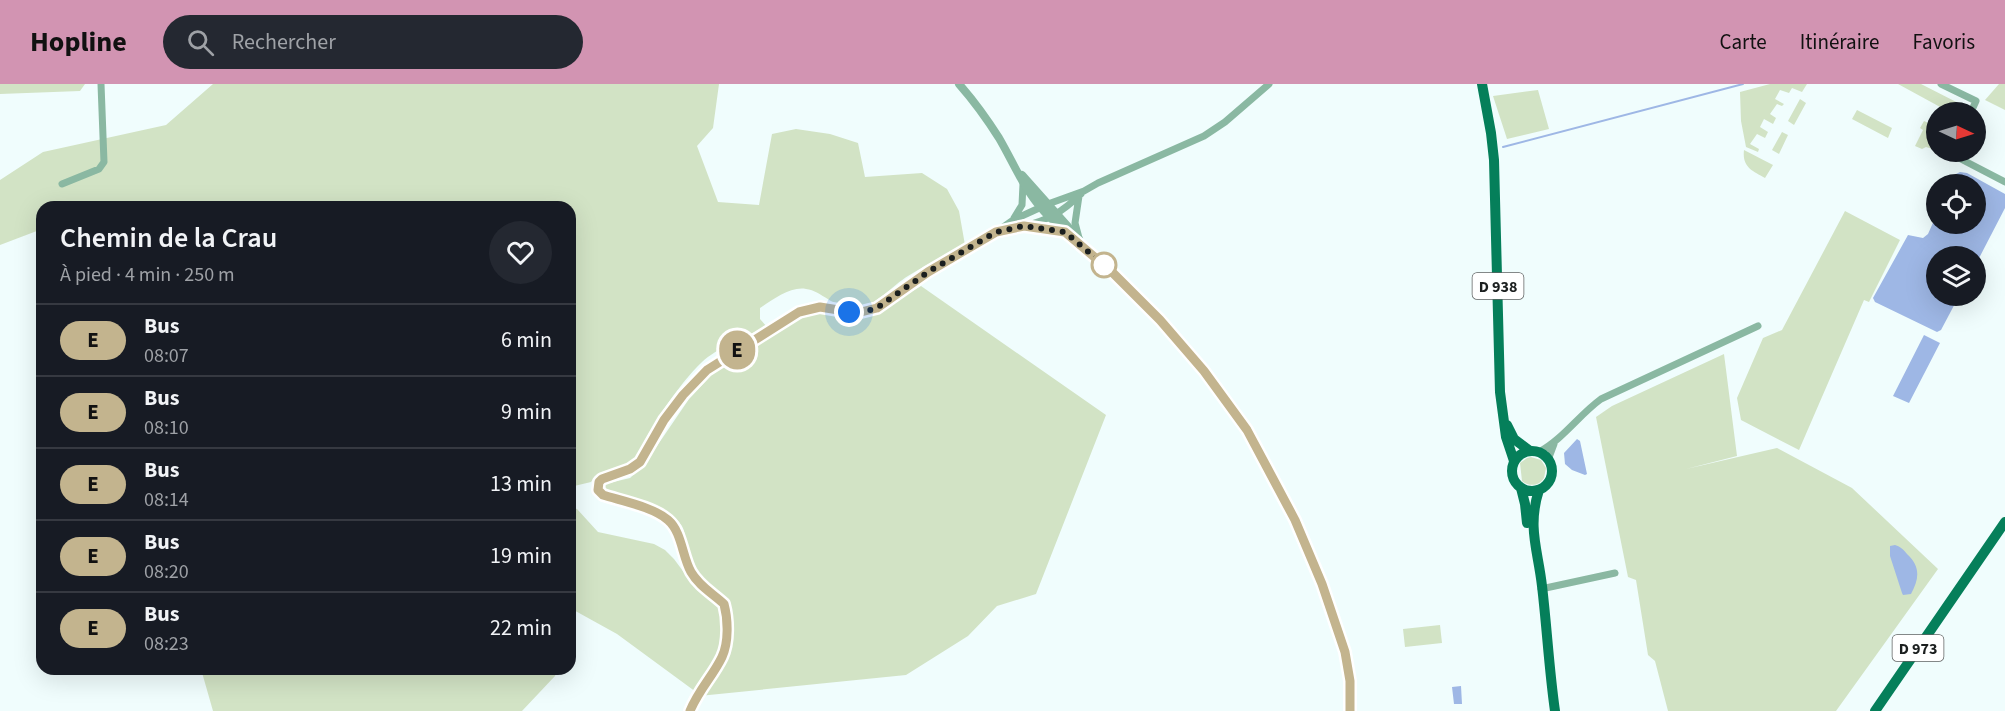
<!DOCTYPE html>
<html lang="fr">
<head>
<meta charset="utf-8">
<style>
	body { margin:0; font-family:"Source Sans 3",sans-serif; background:#242831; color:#f1f3f6; height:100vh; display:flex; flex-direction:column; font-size:22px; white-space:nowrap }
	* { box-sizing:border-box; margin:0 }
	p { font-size:20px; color:#9ea1a6 }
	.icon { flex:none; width:33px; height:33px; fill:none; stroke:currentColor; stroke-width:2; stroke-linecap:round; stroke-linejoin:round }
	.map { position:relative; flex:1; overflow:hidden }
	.details { position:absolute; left:36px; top:117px; width:540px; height:474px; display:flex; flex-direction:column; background:#171b24; border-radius:18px; box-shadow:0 6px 24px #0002 }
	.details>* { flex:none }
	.badge { padding:0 12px; border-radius:20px; font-size:21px; line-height:39px }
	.needle { width:39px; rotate:94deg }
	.controls { position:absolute; left:1926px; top:18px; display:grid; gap:12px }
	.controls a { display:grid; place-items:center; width:60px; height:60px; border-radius:50%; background:#171b24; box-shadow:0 6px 24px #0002; font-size:30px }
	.you { position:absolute; width:30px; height:30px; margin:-15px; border:4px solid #fff; border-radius:50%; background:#1a73e8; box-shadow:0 0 0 9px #1a73e833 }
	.map>.badge { position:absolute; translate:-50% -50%; box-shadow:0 0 0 3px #fff }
	.round { display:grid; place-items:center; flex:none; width:63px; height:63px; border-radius:32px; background:#242831 }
	.overview { display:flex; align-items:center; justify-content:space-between; height:102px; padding:0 24px }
	h1 { font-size:28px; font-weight:600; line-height:45px }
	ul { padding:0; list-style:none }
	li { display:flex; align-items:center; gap:18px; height:72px; padding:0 24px; border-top:2px solid #363941 }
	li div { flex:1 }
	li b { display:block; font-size:22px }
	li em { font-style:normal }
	li .badge { min-width:66px; font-weight:700; text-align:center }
	header { display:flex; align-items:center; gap:36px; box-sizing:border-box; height:84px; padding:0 30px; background:#d294b2; color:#111 }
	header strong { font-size:28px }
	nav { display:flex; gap:33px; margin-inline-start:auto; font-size:21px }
	.search { width:420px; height:54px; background:#242831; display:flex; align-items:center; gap:15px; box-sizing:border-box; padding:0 21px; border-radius:33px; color:#9ea1a6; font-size:22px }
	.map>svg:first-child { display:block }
</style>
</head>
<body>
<header>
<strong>Hopline</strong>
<div class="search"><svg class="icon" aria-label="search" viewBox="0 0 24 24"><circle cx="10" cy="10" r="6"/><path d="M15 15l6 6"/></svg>Rechercher</div>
<nav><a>Carte</a><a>Itinéraire</a><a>Favoris</a></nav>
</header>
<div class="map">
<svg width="2005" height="627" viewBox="0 0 2005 627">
	<rect width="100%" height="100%" fill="#f0fdfd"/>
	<path fill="#d2e3c5" d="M0,0H85L80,7L0,10Z
		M213,0H719L713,44L697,62L718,118L759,121L772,50L796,45L830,50L858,59L865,93L922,89L947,105L959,127L965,161C947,171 927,180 908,192C893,201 876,222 858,224C834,226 823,207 806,205C791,202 772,216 760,224V235L767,243C748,251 717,264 702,278C678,301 648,346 635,377L595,392L591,398L570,403V123H42V145L0,161V96L43,68L166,41Z
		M1770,0H1807L1802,8L1792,4L1789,9L1780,6L1775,15L1784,20L1782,22L1777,20L1770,30L1776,34L1773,40L1764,35L1760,43L1768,48L1765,54L1757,50L1750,60L1759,65L1758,68L1746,63L1741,37L1740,8Z
		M1898,0H1921L1968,24L1966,28H1940L1942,24Z
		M1999,0H2005V26L1985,16Z
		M1538,6L1549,45L1507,55L1493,12Z
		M1800,15L1806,19L1794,41L1788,37Z
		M1857,26L1892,44L1888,54L1852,35Z
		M1936,35V66L1926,63L1922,65L1915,62L1923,46L1920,44L1924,37L1933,41Z
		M1782,48L1788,51L1779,70L1772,66Z
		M1744,66L1773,81L1765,94C1752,87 1742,83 1744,66Z
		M1845,127L1900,156L1869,218L1864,216L1799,366L1741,336L1737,314L1763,254L1782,246Z
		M921,202L1106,331L1036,510L997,522L968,552L906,591L699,612C720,585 736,571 732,534C732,527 731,518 725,513C721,508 714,506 709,503C703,499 696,489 692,482C678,458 695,446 669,430L606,408L605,400L630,394L644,381L689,315L716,286L777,247L806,232L820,228L845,234H860L883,224Z
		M1724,270L1737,372L1686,385L1777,364L1852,404L1938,485L1836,627H1668L1655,577L1648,571L1636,496L1628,493L1596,333L1612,322Z
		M1531,373L1541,376L1546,384L1544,394C1539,402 1529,403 1522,397L1520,379L1527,374Z
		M570,423L577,425L598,448L654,460L665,466L674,475L697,506L715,517L719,524L723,538L721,566L700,596L696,608L617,550L570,524Z
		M1440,541L1442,559L1405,563L1403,545Z
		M201,585H557L555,592L522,627H213Z"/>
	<path fill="#9eb7e5" d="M1960,88L1967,89L2005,110V124L1976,180V172H1936V212H1959L1941,246L1937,248L1875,218L1873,214L1908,151L1923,154L1928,150L1936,132V140H1976V100H1951L1956,90Z
		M1924,251L1940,259L1909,319L1893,312Z
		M1577,355L1580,357L1587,390L1585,391L1572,386L1565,380L1564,369Z
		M1895,461C1901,463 1903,465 1907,470C1921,483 1919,495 1911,510L1903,511L1902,509L1890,472V462Z
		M1461,602L1462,620H1454L1452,603Z"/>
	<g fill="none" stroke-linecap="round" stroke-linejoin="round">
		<path stroke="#9eb7e5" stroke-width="2" d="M1503,63L1743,0"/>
		<path stroke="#8ab8a2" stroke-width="7" d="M1941,0L1976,17L1971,28
			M1954,68L1957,73L2005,98
			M62,100L99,85L104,78L101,0
			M1014,134L1022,121L1023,100
			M1024,142C1049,136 1062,128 1081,110
			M999,148L1024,142L1064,148
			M1079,154L1075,139L1079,112
			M1539,368C1563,355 1579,331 1601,315L1758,242
			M1548,376L1554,360
			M1541,505L1615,489
			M690,627L696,613L724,569L726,545L724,520C712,509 699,502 691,488C681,472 682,448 668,436C653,423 622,417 603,411L598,406L599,398L602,395L630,385L640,378L664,336L683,311L707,286L799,228L820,223L857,229L877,224L928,188L996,148L1013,136L1048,120L1084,107L1098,99L1204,52L1225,38L1269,0"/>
		<path stroke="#8ab8a2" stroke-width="8" d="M959,0C974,17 987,35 999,54C1013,78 1023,103 1041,124C1055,141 1072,152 1088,166C1111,186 1132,207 1153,229C1231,310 1287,402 1325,508C1339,548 1352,585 1350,627
			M1022,91L1079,155"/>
		<path stroke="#057f5a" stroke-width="10" d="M1482,0L1491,49L1494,76L1500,308L1506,353L1514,377
			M1507,341L1514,355L1530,367
			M1512 387a20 20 0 1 1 40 0a20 20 0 1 1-40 0Z
			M1521,404L1525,420L1527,439
			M1539,406C1527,443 1538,466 1542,502C1547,544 1549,585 1555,627
			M1875,627L2005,438"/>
	</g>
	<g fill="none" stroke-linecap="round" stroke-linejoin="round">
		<g stroke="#fff" stroke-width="14">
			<path id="line" d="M690,627C699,605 713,592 722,573C729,558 728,535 724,520C712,509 699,502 691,488C682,472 682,448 668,436C653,423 622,417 603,411L598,406L599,398L602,395L630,385L640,378L664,336L683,311L707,286L799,228L820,223L857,229L877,224L928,188L996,148L1024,142L1065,148L1112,188L1160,236L1204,287L1247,346L1295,436L1322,500L1345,568L1350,597V627"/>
		</g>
		<use href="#line" stroke="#c3b48e" stroke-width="9"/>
		<path stroke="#1b1f1f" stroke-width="6" stroke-dasharray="0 10.8" d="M849,228H864L877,224L928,188L996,148L1024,142L1065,148L1104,181"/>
	</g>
	<circle fill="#fff" stroke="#c3b48e" stroke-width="3" cx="1104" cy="181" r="12"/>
	<g text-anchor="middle" stroke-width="4.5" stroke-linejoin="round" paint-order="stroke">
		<g fill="#fff" stroke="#5f6262" stroke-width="1.5">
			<rect x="1472.5" y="189" width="51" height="26" rx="4.5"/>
			<rect x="1892.5" y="551" width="51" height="26" rx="4.5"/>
		</g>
		<g font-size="16" font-weight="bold" fill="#1b1f1f">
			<text x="1498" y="208">D 938</text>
			<text x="1918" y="570">D 973</text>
		</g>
	</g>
</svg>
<div class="controls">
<a><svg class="needle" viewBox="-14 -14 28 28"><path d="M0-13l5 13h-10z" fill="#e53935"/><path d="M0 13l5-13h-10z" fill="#9ea1a6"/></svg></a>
<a><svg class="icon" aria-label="locate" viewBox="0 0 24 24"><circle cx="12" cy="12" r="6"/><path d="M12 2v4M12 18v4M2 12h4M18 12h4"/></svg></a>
<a><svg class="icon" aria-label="layers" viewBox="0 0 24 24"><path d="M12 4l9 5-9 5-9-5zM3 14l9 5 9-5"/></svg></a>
</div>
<div class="you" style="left:849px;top:228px"></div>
<b class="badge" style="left:737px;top:266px;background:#c3b48e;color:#111">E</b>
<section class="details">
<div class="overview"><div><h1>Chemin de la Crau</h1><p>À pied · 4 min · 250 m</p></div><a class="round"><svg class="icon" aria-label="heart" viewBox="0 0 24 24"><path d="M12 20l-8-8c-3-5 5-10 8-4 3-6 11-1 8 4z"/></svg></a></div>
<ul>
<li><span class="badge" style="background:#c3b48e;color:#111">E</span><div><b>Bus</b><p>08:07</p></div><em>6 min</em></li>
<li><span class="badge" style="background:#c3b48e;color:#111">E</span><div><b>Bus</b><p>08:10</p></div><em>9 min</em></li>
<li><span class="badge" style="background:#c3b48e;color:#111">E</span><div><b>Bus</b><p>08:14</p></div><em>13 min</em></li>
<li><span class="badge" style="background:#c3b48e;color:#111">E</span><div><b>Bus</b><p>08:20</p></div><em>19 min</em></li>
<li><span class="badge" style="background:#c3b48e;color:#111">E</span><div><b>Bus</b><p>08:23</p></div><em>22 min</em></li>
</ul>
</section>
</div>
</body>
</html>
